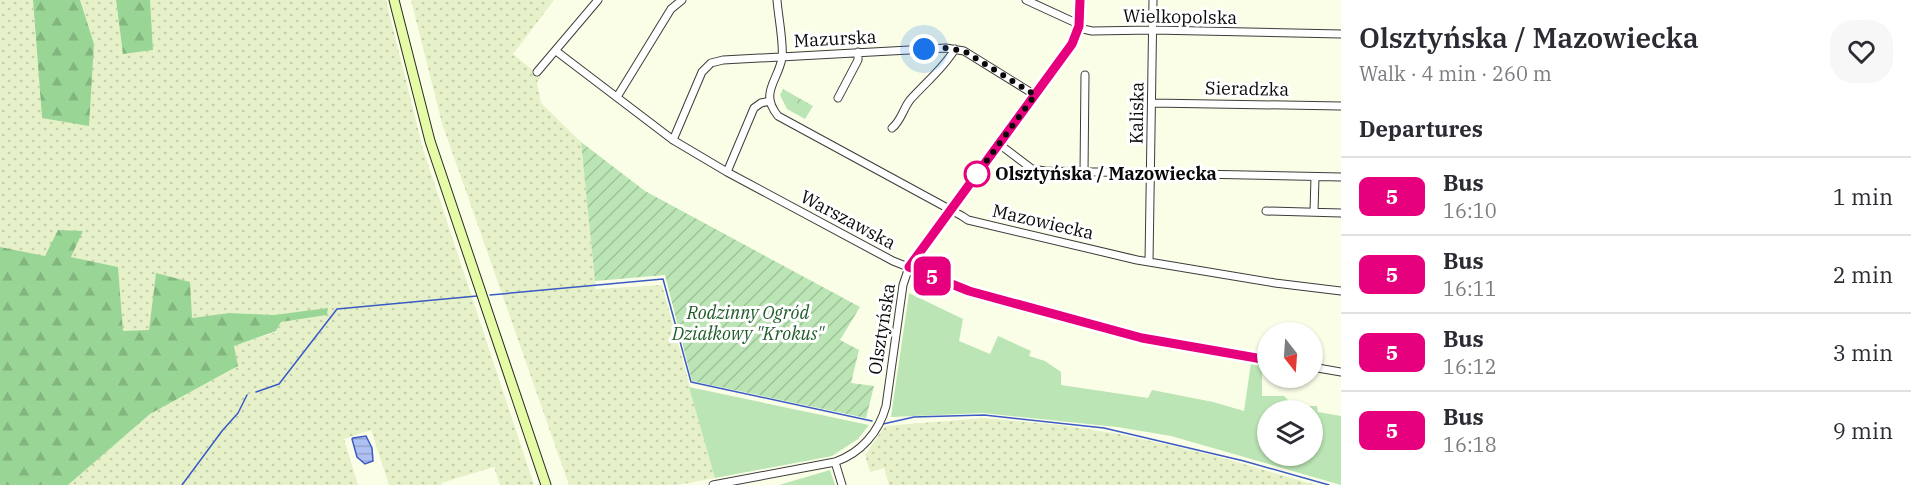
<!DOCTYPE html>
<html lang="en">
<head>
<meta charset="utf-8">
<style>
	body { margin:0; font-family:"IBM Plex Serif",serif; background:#f7f7f7; color:#2b2b33; height:100vh; display:flex; flex-direction:column; font-size:22px; white-space:nowrap }
	* { box-sizing:border-box; margin:0 }
	p { font-size:20px; color:#7c7c81 }
	.icon { flex:none; width:33px; height:33px; fill:none; stroke:currentColor; stroke-width:2; stroke-linecap:round; stroke-linejoin:round }
	.map { position:relative; flex:1; overflow:hidden }
	.side { display:flex; flex-direction:column; background:#fff; width:570px }
	.side>* { flex:none }
	.badge { padding:0 12px; border-radius:9px; font-size:21px; line-height:39px }
	.needle { width:39px; rotate:163deg }
	.fabs { position:absolute; left:1257px; top:322px; display:grid; gap:12px }
	.fabs a { display:grid; place-items:center; width:66px; height:66px; border-radius:50%; background:#fff; box-shadow:0 2px 4px #0004; font-size:30px }
	.you { position:absolute; width:30px; height:30px; margin:-15px; border:4px solid #fff; border-radius:50%; background:#1a73e8; box-shadow:0 0 0 9px #1a73e833 }
	.map>.badge { position:absolute; translate:-50% -50%; box-shadow:0 0 0 3px #fff }
	h2 { padding:0 18px; font-size:22px; line-height:54px }
	.round { display:grid; place-items:center; flex:none; width:63px; height:63px; border-radius:24px; background:#f7f7f7 }
	.overview { display:flex; align-items:center; justify-content:space-between; height:102px; padding:0 18px }
	h1 { font-size:28px; font-weight:600; line-height:45px }
	ul { padding:0; list-style:none }
	li { display:flex; align-items:center; gap:18px; height:78px; padding:0 18px; border-top:2px solid #e1e1e2 }
	li div { flex:1 }
	li b { display:block; font-size:22px }
	li em { font-style:normal }
	li .badge { min-width:66px; font-weight:700; text-align:center }
	main { display:flex; flex:1; min-height:0 }
	.map>svg:first-child { display:block }
</style>
</head>
<body>
<main>
<div class="map">
<svg width="1341" height="485" viewBox="0 0 1341 485">
	<defs>
		<pattern id="farmland-dots" width="8" height="8" patternUnits="userSpaceOnUse" patternTransform="scale(1.5)"><rect width="8" height="8" fill="#e6f1c9"/><path d="M2 2h.1M6 6h.1" fill="none" stroke="#c4cdab" stroke-width="1.8" stroke-linecap="round"/></pattern>
		<pattern id="forest-firs" width="22" height="20" patternUnits="userSpaceOnUse" patternTransform="scale(1.5)"><rect width="22" height="20" fill="#99d594"/><path d="M5 1l3.5 6h-7zM16 11l3.5 6h-7z" fill="#82b67e"/></pattern>
		<pattern id="park-crowns" width="20" height="18" patternUnits="userSpaceOnUse" patternTransform="scale(1.5)"><rect width="20" height="18" fill="#bbe5b4"/><path d="M2 6a3 3 0 1 1 6 0M12 15a3 3 0 1 1 6 0" fill="none" stroke="#9fc399"/></pattern>
		<pattern id="garden-furrows" width="10" height="10" patternUnits="userSpaceOnUse" patternTransform="scale(1.5)"><rect width="10" height="10" fill="#bbe5b4"/><path d="M-1 1l2-2M0 10L10 0M9 11l2-2" fill="none" stroke="#9fc399"/></pattern>
		<pattern id="water-rules" width="6" height="5" patternUnits="userSpaceOnUse" patternTransform="scale(1.5)"><rect width="6" height="5" fill="#afc0f2"/><path d="M0 2.5h6" fill="none" stroke="#95a4ce"/></pattern>
	</defs>
	<rect width="100%" height="100%" fill="#fafee7"/>
	<path fill="url(#farmland-dots)" d="M0,0H33L42,118L94,44L80,0H116L123,53L153,50L150,0H386L423,149L534,485H500L494,467L441,483L442,485H389L371,430L344,439L358,485H68L150,414L237,367L234,346L276,332L281,322L327,315L328,309L274,315L229,313L192,318L156,274L149,331H122L118,267L71,257L82,231L45,256L0,247Z
		M411,0H554L513,54L541,77L537,82L541,103L581,142L596,289L662,285L715,478L678,485H569L442,123Z
		M984,418L1060,425L1119,434L1212,455L1316,485H889L884,468L870,472L865,455L885,426Z"/>
	<path fill="#bbe5b4" fill-rule="evenodd" d="M909,293L963,319L959,341L990,354L998,336L1031,351L1029,356L1045,361L1061,372V385L1148,398L1152,390L1213,402L1244,411L1251,363L1262,364V396H1284L1294,406H1317L1318,412L1341,416V485L1171,436L1117,427L983,413L891,417ZM1268,411H1312V456H1268Z
		M689,387L869,425L858,439L832,456L715,478Z
		M830,470L835,485H779Z"/>
	<path fill="url(#forest-firs)" d="M33,0H80L94,44L89,126L42,118Z
		M116,0H150L153,50L123,54Z
		M58,230L83,231L71,257L118,267L123,331L149,330L156,273L190,282L192,318L229,313L274,315L328,308L327,315L281,322L276,331L234,346L238,366L150,414L68,485H0V247L45,256Z"/>
	<path fill="url(#park-crowns)" d="M783,89L813,106L805,119L787,109L780,95Z"/>
	<path fill="url(#garden-furrows)" d="M581,142L645,191L860,307L840,340L859,350L851,383L874,386L866,418L692,381L665,275L595,281Z"/>
	<path fill="url(#water-rules)" stroke="#3a5ac5" stroke-width="1.5" d="M366,436L372,448L373,461L365,464L357,457L352,439L353,438Z"/>
	<g fill="none" stroke-linecap="round" stroke-linejoin="round">
		<path stroke="#3a5ac5" stroke-width="1.5" d="M490,295L663,279L691,382L872,421
			M256,392L279,384L337,309L477,296
			M883,424L914,417L984,415L1104,428L1244,461L1329,485
			M182,485L222,431L238,413L247,395"/>
		<g stroke="#3c3c3c" stroke-width="9">
			<path id="minor" d="M777,0C778,15 784,44 782,58C778,81 759,93 778,116L962,216L968,220L1137,260L1275,283L1341,291
				M1026,0L1076,23L1083,29L1092,31L1153,30L1341,34
				M556,51L673,140L727,172L893,261L969,291L1142,338L1268,360
				M537,72L598,0
				M617,97L671,9L682,0
				M838,98L858,60V52
				M1152,103L1341,106
				M892,128C901,121 903,109 910,100C925,83 943,69 955,49
				M673,140L702,72L711,63L723,60L946,48L964,51L1035,95
				M999,144L1032,169L1045,171L1341,177
				M727,172L754,108L761,103L770,101
				M1084,173L1085,75
				M1266,211L1341,213
				M1314,212L1315,177
				M1149,262L1153,0
				M1312,367L1341,372
				M835,462L842,485
				M713,485L835,462C861,453 879,432 886,406L903,285L909,267L1072,44L1079,26L1080,0"/>
		</g>
		<g stroke="#2b2b2b" stroke-width="11">
			<path id="secondary" d="M394,0L430,141L546,485"/>
		</g>
		<use href="#minor" stroke="#fff" stroke-width="7"/>
		<use href="#secondary" stroke="#e5fba5" stroke-width="9"/>
	</g>
	<g fill="none" stroke-linecap="round" stroke-linejoin="round">
		<g stroke="#fff" stroke-width="14">
			<path id="line" d="M1080,0L1079,26L1072,44L909,267L969,291L1142,338L1268,360"/>
		</g>
		<use href="#line" stroke="#e6007e" stroke-width="9"/>
		<path stroke="#090909" stroke-width="6" stroke-dasharray="0 10.8" d="M924,49L946,48L964,51L1035,95L977,174"/>
	</g>
	<circle fill="#fff" stroke="#e6007e" stroke-width="3" cx="977" cy="174" r="12"/>
	<g text-anchor="middle" stroke-width="6" stroke-linejoin="round" paint-order="stroke">
		<g font-size="18" fill="#090909" stroke="#fff">
			<text transform="translate(1180 17) rotate(1)" y="6">Wielkopolska</text>
			<text transform="translate(835 39) rotate(-3)" y="6">Mazurska</text>
			<text transform="translate(1247 89) rotate(1)" y="6">Sieradzka</text>
			<text transform="translate(1137 113) rotate(-89)" y="6">Kaliska</text>
			<text transform="translate(848 220) rotate(28)" y="6">Warszawska</text>
			<text transform="translate(1043 222) rotate(13)" y="6">Mazowiecka</text>
			<text transform="translate(882 329) rotate(-81)" y="6">Olsztyńska</text>
		</g>
		<g font-size="18" font-weight="bold" fill="#090909" stroke="#fff" text-anchor="start">
			<text x="995" y="180">Olsztyńska / Mazowiecka</text>
		</g>
		<g font-size="18" font-style="italic" fill="#1f5c29" stroke="#fff">
			<text x="748" y="319">Rodzinny Ogród<tspan x="748" dy="21">Działkowy "Krokus"</tspan></text>
		</g>
	</g>
</svg>
<div class="fabs">
<a><svg class="needle" viewBox="-14 -14 28 28"><path d="M0-13l5 13h-10z" fill="#e53935"/><path d="M0 13l5-13h-10z" fill="#7c7c81"/></svg></a>
<a><svg class="icon" aria-label="layers" viewBox="0 0 24 24"><path d="M12 4l9 5-9 5-9-5zM3 14l9 5 9-5"/></svg></a>
</div>
<div class="you" style="left:924px;top:49px"></div>
<b class="badge" style="left:932px;top:276px;background:#e6007e;color:#fff">5</b>
</div>
<section class="side">
<div class="overview"><div><h1>Olsztyńska / Mazowiecka</h1><p>Walk · 4 min · 260 m</p></div><a class="round"><svg class="icon" aria-label="heart" viewBox="0 0 24 24"><path d="M12 20l-8-8c-3-5 5-10 8-4 3-6 11-1 8 4z"/></svg></a></div>
<h2>Departures</h2>
<ul>
<li><span class="badge" style="background:#e6007e;color:#fff">5</span><div><b>Bus</b><p>16:10</p></div><em>1 min</em></li>
<li><span class="badge" style="background:#e6007e;color:#fff">5</span><div><b>Bus</b><p>16:11</p></div><em>2 min</em></li>
<li><span class="badge" style="background:#e6007e;color:#fff">5</span><div><b>Bus</b><p>16:12</p></div><em>3 min</em></li>
<li><span class="badge" style="background:#e6007e;color:#fff">5</span><div><b>Bus</b><p>16:18</p></div><em>9 min</em></li>
</ul>
</section>
</main>
</body>
</html>
